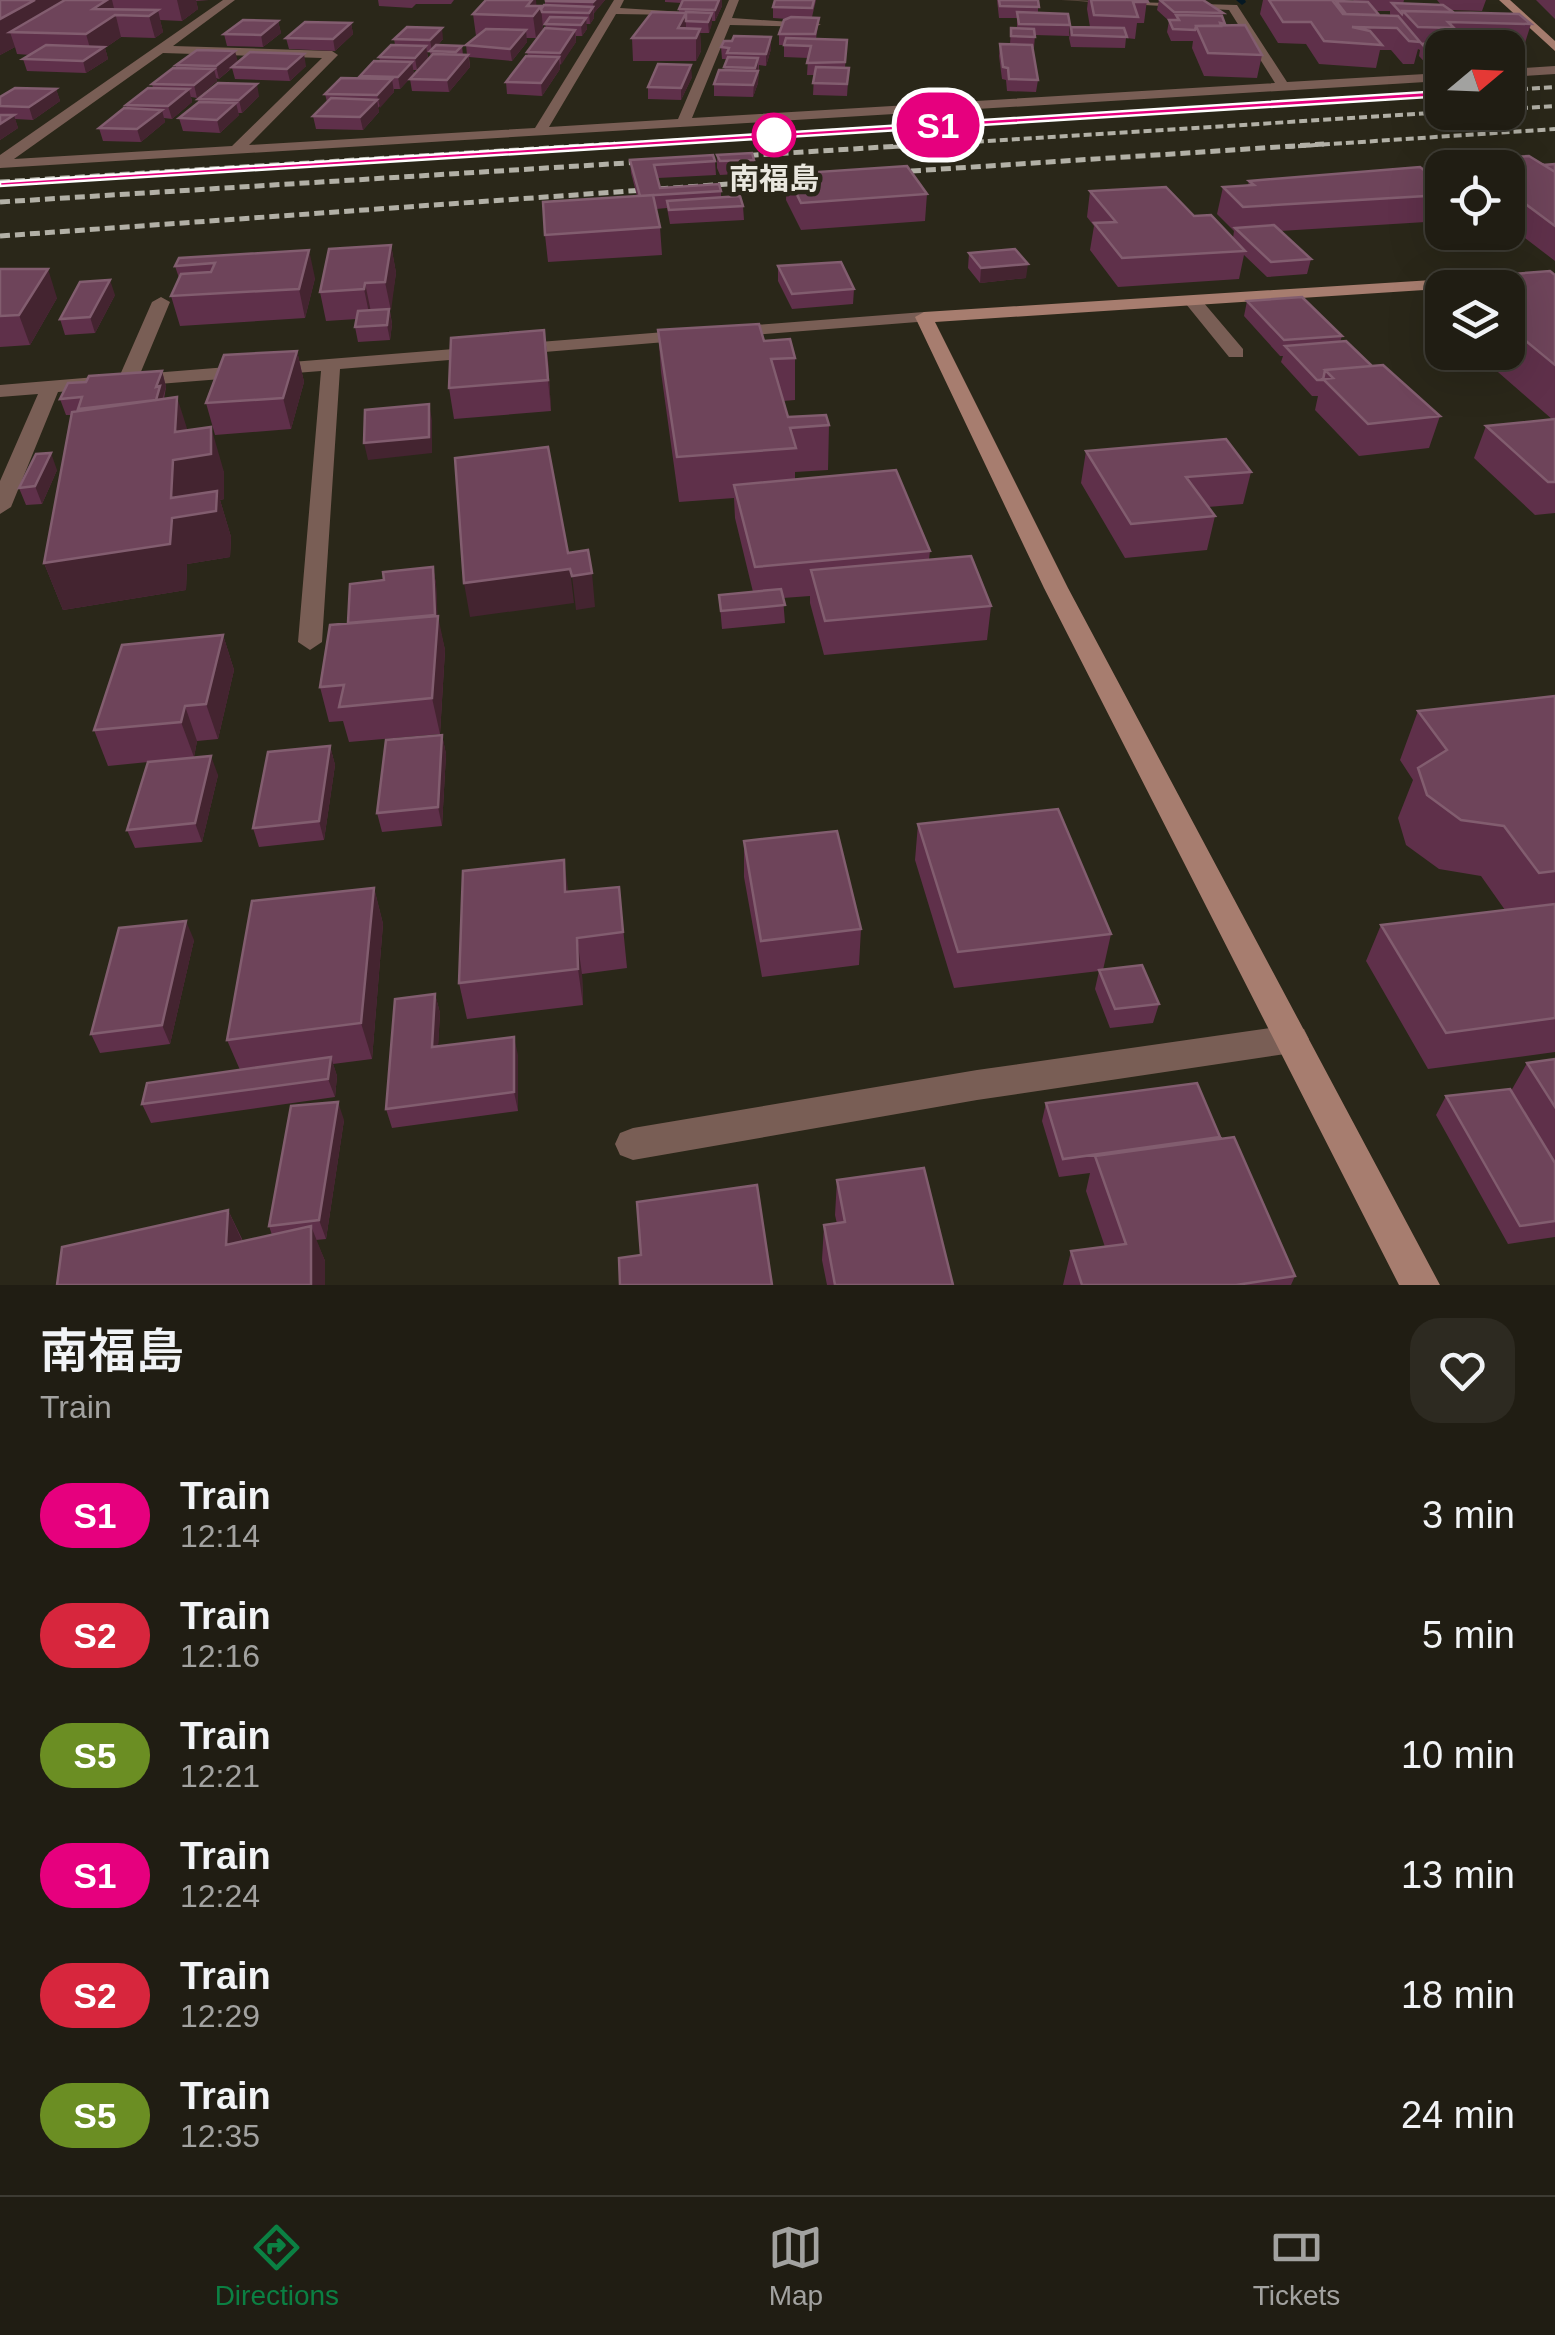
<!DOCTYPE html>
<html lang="en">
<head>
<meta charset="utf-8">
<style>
	body { margin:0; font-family:Helvetica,"Noto Sans JP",sans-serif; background:#2d2a21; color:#f1f3f6; height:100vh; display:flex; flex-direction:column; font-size:38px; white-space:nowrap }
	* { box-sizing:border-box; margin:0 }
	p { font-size:32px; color:#a2a2a0 }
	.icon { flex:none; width:55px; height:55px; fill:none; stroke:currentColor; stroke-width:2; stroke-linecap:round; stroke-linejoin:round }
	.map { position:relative; height:1285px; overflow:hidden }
	.panel { display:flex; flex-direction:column; background:#201d13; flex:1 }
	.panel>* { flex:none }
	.badge { padding:0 20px; border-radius:32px; font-size:35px; line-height:65px }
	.needle { width:65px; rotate:71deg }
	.tools { position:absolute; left:1425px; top:30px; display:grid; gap:20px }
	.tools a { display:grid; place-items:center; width:100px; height:100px; border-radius:20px; background:#201d13; box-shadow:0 10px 40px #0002,0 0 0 2px #3d3b33; font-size:50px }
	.map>.badge { position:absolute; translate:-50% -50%; box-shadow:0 0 0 5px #fff }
	.round { display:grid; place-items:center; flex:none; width:105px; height:105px; border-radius:30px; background:#2d2a21 }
	.overview { display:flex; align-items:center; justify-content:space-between; height:170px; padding:0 40px }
	h1 { font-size:48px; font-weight:600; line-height:75px }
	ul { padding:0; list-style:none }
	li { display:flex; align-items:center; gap:30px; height:120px; padding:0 40px }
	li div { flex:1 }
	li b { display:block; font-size:38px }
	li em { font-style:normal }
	li .badge { min-width:110px; font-weight:700; text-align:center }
	.menu { display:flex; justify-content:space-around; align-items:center; height:140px; border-top:2px solid #3d3b33; background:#201d13; font-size:28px; color:#a2a2a0 }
	.menu a { display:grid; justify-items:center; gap:5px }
	.menu .active { color:#0b8043 }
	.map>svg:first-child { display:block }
</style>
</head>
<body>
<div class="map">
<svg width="1555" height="1285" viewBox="0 0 1555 1285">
	<rect width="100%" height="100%" fill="#2a2719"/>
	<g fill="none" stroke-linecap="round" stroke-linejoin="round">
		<path fill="#051823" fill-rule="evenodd" d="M1236,0H1245L1246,2L1242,5Z"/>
		<path fill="#795e55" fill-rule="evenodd" d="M223,0H235L173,46L332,51L338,55L249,145L535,128L614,0H624L620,8L684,12L678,15L616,14L549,127L678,119L729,0H739L732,18L821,24L815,27L730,25L692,118L1275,83L1229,10L1061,0L1237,5L1287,82L1442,73V81L0,168V155ZM163,53L322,58L232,146L14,159Z
			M1555,66V74L1508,77V69Z
			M1186,296H1198L1243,349V357H1229L1186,304Z
			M161,297L170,302L140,374L690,330L699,335L690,340L340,369L322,642L310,650L298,642L321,371L58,392L11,507L0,514V481L38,394L0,397V385L120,375L152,302Z
			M924,312L933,317L930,321L729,337L720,332L729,327Z
			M1292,1025L1304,1029L1309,1039L1304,1049L1292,1053L977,1100L633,1160L620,1155L615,1144L620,1133L633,1128L977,1070Z"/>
		<path fill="#a77d6f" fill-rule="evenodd" d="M1499,0H1510L1555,41V51Z
			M1480,277L1486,278V286L935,322L1068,588L1440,1285H1399L1044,588L915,317L924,312Z"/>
		<path stroke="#b2b0a6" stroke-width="4" stroke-dasharray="8 4" stroke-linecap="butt" d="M1508,90L1555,87
			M1508,109L1555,106
			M574,147L1442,93
			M892,147L1448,112
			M1286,147L1555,129"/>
		<path stroke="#b2b0a6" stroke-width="5" stroke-dasharray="10 5" stroke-linecap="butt" d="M881,173L1324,144
			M0,182L615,144
			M0,202L932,144
			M0,236L812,178"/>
	</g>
	<path fill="#5f304a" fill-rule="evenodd" d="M0,0H209L196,1L198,9L182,21L160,20L163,32L155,38L121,37L105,48L108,59L86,73L27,71L23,59L30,55L17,54L15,47L0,55Z
		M378,0H454L451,4H416L412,8L379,6Z
		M547,0H605L594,13V18L590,24H586L587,29L582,36H576V42L560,65V69L542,96L507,94L506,82L528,56L527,52L546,28L545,24H543V28L536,38H526L527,42L512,61L469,57L470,67L449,92L412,91L410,79L431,57L430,52H427L428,58L417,70H413L414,74L400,89H394V92L378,108L379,112L363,130L316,129L313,116L327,102L325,94L360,78V76L380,61L379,57L395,45L394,39H443L438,45L462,46L463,55H467L466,45L477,36H476L473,14L537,6L541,9L545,5V1Z
		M665,0H722V6L715,21H712L709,33H700L701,51L696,61H633L632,38L679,13V9L682,3L665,2Z
		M816,0L812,17L819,18L816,39L847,40L845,68H849L847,96L813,95L814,75H807L808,58L784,57V45H779V34L787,19L773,18V7Z
		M997,0H1038V13L1070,25L1069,36L1035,35L1034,48H1032L1038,80L1036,92L1007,91L1006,80L1002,79L999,56L1000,44H1010L1011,28H1017V18H999Z
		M1088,0H1147L1144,23H1137L1135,39L1126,38L1125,48L1071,47L1069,38L1071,27H1090L1087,9Z
		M1159,0L1223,13L1222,17L1225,26L1262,55L1257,78L1204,76L1192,48L1193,41H1171L1167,32L1169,21L1157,10Z
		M1263,0H1332L1335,4L1336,1L1355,2L1353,0H1404L1403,4L1441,5L1437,0H1486L1482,11L1450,10L1453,12L1531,24L1524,46L1449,44L1442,48V68H1430L1419,56L1420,50L1418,49L1414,64H1403L1391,50H1380L1376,68L1319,64L1306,44L1278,43L1260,14ZM1375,11H1390V14L1391,16L1379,15Z
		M1536,0H1555V19Z
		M278,21L281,33L263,47L227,46L224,34Z
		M351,23L353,34L335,51L289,49L286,38Z
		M771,37V49L766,66L759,65L758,83L753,97L714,96V84L724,70L727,59H722L721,47L732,41Z
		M238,62L306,66L290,81L235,79L232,68L219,79L216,78L217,81L197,98L191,97L192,102L172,119L164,118L165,122L141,142L103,141L99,128L127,109L126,105L153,88L152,84L176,68V65Z
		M692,77L681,100L648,99V87Z
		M56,89L60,101L33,120L15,119L18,128L0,140V97Z
		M259,96L242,113H238L239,115L220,133L183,131L179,118L199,102L198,99Z
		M717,155L754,160V173L720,175L717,168Z
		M630,160L715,161L716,175L658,178L660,188L721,191V198L743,206L744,220L670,224L667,208L656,209L660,227L662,255L548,262L545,235L637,196L631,173Z
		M1428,162L1555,164V261L1508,225V168H1442V221L1280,231L1311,259L1307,274L1267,277L1244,255L1239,279L1118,287L1090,250L1094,226L1087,217L1090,191L1194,216L1233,238L1234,231L1217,214L1223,187L1248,185L1249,181L1425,171Z
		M787,174L927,194L925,221L801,230L786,200Z
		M391,245L396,273L390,311L392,324L390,340L358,342L355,327L357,319L326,321L320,292Z
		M969,253L1026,278L980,283L968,268Z
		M179,258L315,278L305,318L180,326L171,296L179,278L175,266Z
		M778,266L854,289L853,304L792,309L778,281Z
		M0,269L57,298L30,345L0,347Z
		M1555,275V513L1535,515L1474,458L1486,426L1553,420L1475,352H1508V288H1446L1449,279Z
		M115,295L95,333L65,335L60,319Z
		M1442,299V324L1436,319Z
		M1247,301L1342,336L1340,342L1440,416L1429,448L1359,456L1315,410L1318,396H1312L1281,362L1283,356H1280L1244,316Z
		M658,330L764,341L795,358V400L783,401L788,417L829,425L828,470L795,472V479L930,551L929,559L991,606L987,640L824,655L810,603V596L783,598L785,623L722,629L719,595L753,592L735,518L734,498L679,502L661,372Z
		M297,351L304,382L291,429L215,435L206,403Z
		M548,360L551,411L454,419L449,388Z
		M162,371L166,387L164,399L187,430L224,472V499L220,500L231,537L230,557L187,564L186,590L63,610L44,563L71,415H66L60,399L86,382Z
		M1086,451L1251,472L1243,504L1208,507L1215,516L1207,550L1125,558L1081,483Z
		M57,470L42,504L26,505L19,488Z
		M433,567L436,584L437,616L445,650L440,734L349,742L343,721L329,722L320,687L348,623L384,580Z
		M223,635L234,670L218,739L197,741L194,757L218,775L202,842L135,848L127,830L148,762L108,766L94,730Z
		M1555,696V1052L1428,1069L1366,961L1381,925L1505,910L1481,876L1439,869L1406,845L1398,818L1413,780L1400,760L1418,711Z
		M442,735L446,754L442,826L382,832L377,813Z
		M330,746L335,765L324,840L259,847L253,828Z
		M918,824L1111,934L1103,970L1159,1004L1153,1023L1110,1028L1095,989L1099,971L954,988L915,860Z
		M744,841L861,929L859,965L762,977L744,877Z
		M619,887L627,968L582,974L583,1005L467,1019L459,983L569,891Z
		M374,888L383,924L372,1059L333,1064L337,1076L335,1097L151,1123L142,1104L240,1070L227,1040Z
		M194,940L170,1044L100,1053L91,1034Z
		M435,994L440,1013L438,1046L518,1055V1111L392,1128L386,1109Z
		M1555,1059V1237L1508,1244L1436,1115L1446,1096L1511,1091L1527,1063Z
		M1046,1103L1220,1137V1139L1295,1276L1291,1285H1063L1071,1251L1105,1247L1086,1191L1090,1173L1059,1177L1042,1121Z
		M344,1120L326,1239L316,1240L325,1261L57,1285L228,1210L243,1241L272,1235L269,1226Z
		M837,1180L953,1285H827L822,1260L824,1225L837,1224L835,1215Z"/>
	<path fill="#442430" d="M35,0H93L10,32L15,47L0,55V19Z
		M107,0H112L121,37L105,48L108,59L86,73L83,61L92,55L86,34L93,9Z
		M177,0H196L198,9L182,21Z
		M532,0H536L537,11L541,6L543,28L536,38L533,16L527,6Z
		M595,0H605L594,13L593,2Z
		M719,0H722V6L715,21V10Z
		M593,7L594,18L590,24L589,13Z
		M158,10L163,32L155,38L149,16Z
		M686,13V35L678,28Z
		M712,13V24L709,33L708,22Z
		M586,18L587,29L582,36L581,25Z
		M278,21L281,33L263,47L261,35Z
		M351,23L353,34L335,51L333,39Z
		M442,28L443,39L432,52L430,40Z
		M700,29L701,51L696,61V38Z
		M526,30L527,42L512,61L510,49Z
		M575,30L576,42L561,65L560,53Z
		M771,37V49L766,66V54Z
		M426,46L428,58L417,70L415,58Z
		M235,51L238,62L219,79L216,66Z
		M304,54L306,66L290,81L287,69Z
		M468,55L470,67L449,92L447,80Z
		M559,57L560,69L542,96L541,83Z
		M758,58V83L753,97L755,68Z
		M412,62L414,74L400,89L398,77Z
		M691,65L692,77L681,100V88Z
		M214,69L217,81L197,98L194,85Z
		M392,79L394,92L380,108L377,95Z
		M257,84L259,96L242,113L239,100Z
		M56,89L60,101L33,120L29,107Z
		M189,89L192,102L172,119L168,106Z
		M377,100L379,112L363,130L360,117Z
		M236,103L239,115L220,133L217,120Z
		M162,110L165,122L141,142L137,129Z
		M14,115L18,128L0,140V124Z
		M391,245L396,273L391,311L385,282Z
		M309,250L315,278L305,318L299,289Z
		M1028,264L1026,278L980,283L981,268Z
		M48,269L57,298L30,345L19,315Z
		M110,280L115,295L95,333L90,317Z
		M365,283L371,312L370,318L364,289Z
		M389,309L392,324L390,340L387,325Z
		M544,330L548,360L551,411L548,380Z
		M297,351L304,382L291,429L283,398Z
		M162,371L166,387L163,397L165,402H155L156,387Z
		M177,397L191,441L211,427L224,472V499L220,500L231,537L230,557L187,564L186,590L63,610L44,563L171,498Z
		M429,404L432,420V453L368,460L364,443Z
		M51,453L57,470L42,504L35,486Z
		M433,567L436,584L438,624V616L445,650L440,734L432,698L435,615Z
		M570,569L574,603L470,617L464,583Z
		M592,573L595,607L576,610L572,576Z
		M223,635L234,670L218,739L206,704Z
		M185,706L197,741L194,757L181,722Z
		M442,735L446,754L442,826L438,807Z
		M330,746L335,765L324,840L319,821Z
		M211,756L218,775L202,842L195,823Z
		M564,860L569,896L565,892Z
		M374,888L383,924L372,1059L361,1023Z
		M186,921L194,940L170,1044L162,1025Z
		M577,938L582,974L583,1005L578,969Z
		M435,994L440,1013L437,1066L432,1047Z
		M514,1037L518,1055V1111L514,1092Z
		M331,1057L337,1076L335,1097L328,1079Z
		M338,1102L344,1120L326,1239L319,1220Z
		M228,1210L244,1245H226Z
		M311,1226L325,1261V1285H311Z"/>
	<path fill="#6e445a" stroke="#825d6f" stroke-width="2.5" d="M0,0H35L0,19Z
		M65,0H107L93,9L158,10L149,16L115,15L86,34L10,32Z
		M486,0H532L527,6H541L533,16L473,14Z
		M547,0H595L593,2L545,1Z
		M683,0H719L715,10L679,9Z
		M775,0H814L812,8L773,7Z
		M999,0H1038L1039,7L1000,6Z
		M1091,0H1147L1148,2H1133L1138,17L1094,15Z
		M1160,0H1203L1223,13L1174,12Z
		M1269,0H1332L1343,14L1398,16L1420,42L1409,41L1397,28L1352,27L1370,31L1382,45L1324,41L1311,22H1283Z
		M1336,1L1368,2L1379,15L1346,14Z
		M1392,3L1443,5L1453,12L1403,11L1402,14Z
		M544,5L593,7L589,13L542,12L541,9Z
		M1403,11L1519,14L1531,24L1448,22L1454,28L1418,27Z
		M652,12L686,13L678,28L700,29L696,38H632Z
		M686,12L712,13L708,22L686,21Z
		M1017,12L1068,14L1070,25L1019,24Z
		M1176,15L1222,16L1225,24L1220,23L1221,26H1196L1195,30L1173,29L1169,20H1179Z
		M550,17L586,18L581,25L545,24Z
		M791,17L819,18L815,34H779L784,20Z
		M243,20L278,21L261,35L224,34Z
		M305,22L351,23L333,39L286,38Z
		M1245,25L1262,55L1208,53L1196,26Z
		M407,27L442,28L430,40L394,39Z
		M1071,27L1124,28L1127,37L1072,35Z
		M545,28L575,30L560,53L527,52Z
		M1011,28L1034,29L1035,37L1011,36Z
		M486,29L526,30L510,49L466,45Z
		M734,36L771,37L766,54L727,53L729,48L721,47L724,41H732Z
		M786,38L847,40L845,62L807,63L811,46L784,45Z
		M1446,41L1452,48H1442V56H1433L1422,44Z
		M1000,44L1032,45L1038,80L1009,79L1008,68L1003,67Z
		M46,45L104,47L83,61L23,59Z
		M391,45L426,46L415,58L379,57Z
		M436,45L462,46L456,52L430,51Z
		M197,50L235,51L216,66L176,65Z
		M250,52L304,54L287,69L232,67Z
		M433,54L468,55L447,80L410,79Z
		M526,56L559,57L541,83L506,82Z
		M728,57L758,58L755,68L724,67Z
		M374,61L412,62L398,77L360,76Z
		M658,64L691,65L681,88L648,87Z
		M816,67L849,68L847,84L813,83Z
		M173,68L214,69L194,85L152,84Z
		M719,70L758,71L753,85L714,84Z
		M341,78L392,79L377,95L325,94Z
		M218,83L257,84L239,100L198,99Z
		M15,88L56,89L29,107L0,106V97Z
		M148,88L189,89L168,106L126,105Z
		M331,98L377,100L360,117L313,116Z
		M199,102L236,103L217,120L179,118Z
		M124,108L162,110L137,129L99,128Z
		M0,115H14L0,124Z
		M752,153L754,160L720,161L717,155Z
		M713,155L715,161L654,165L660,188L719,184L721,191L640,196L630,160Z
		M1529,156L1555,172V226L1508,191V168H1475L1470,164L1447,166L1449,168H1442V172L1428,162Z
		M1555,164V172L1544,165Z
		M907,166L927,194L801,203L787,174Z
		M1420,167L1442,184V195L1243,207L1223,187L1254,185L1249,181Z
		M1166,187L1194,216L1211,215L1245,251L1122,258L1094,223L1116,222L1090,191Z
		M653,195L660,227L545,235L543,202Z
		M740,196L743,206L669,210L667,201Z
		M1274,225L1311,259L1271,262L1235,228Z
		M391,245L385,282L365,283L364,289L320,292L329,249Z
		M1015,249L1028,264L981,268L969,253Z
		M309,250L299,289L171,296L181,274L211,272L215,263L175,266L179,258Z
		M841,262L854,289L792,294L778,266Z
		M0,269H48L19,315L0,316Z
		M1550,271L1555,275V365L1508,326V288H1460L1449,279Z
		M110,280L90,317L60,319L80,282Z
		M1302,297L1342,336L1284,340L1247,301Z
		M389,309L387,325L355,327L358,311Z
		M759,324L764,341L790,339L795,358L771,359L788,417L826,415L829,425L790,428L796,448L677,457L658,330Z
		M544,330L548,380L449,388L451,338Z
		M1346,341L1372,366L1325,370L1323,380H1317L1285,346Z
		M297,351L283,398L206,403L224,355Z
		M1383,365L1440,416L1368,424L1323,379L1333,378L1325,370Z
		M162,371L156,387L160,386L156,400L78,409L82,397L60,399L68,383L86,382L89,376Z
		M177,397L175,432L211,427V454L173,460L171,498L217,491L216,511L172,518L170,544L44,563L72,412Z
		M429,404V437L364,443L365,410Z
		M1555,419V482H1548L1486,426Z
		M1226,439L1251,472L1186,477L1215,516L1131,524L1086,451Z
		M548,447L568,553L588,550L592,573L572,576L570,569L464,583L455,458Z
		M51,453L35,486L19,488L36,454Z
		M896,470L930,551L755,567L734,485Z
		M971,556L991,606L825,621L811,570Z
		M433,567L435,615L348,623L350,584L384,580L383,572Z
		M781,589L785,605L721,611L719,595Z
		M438,616L432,698L339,707L344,685L320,687L330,625Z
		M223,635L206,704L185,706L181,722L94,730L122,645Z
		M1555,696V871L1539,873L1504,826L1461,820L1427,795L1418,768L1447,750L1418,711Z
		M442,735L438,807L377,813L386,740Z
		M330,746L319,821L253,828L268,752Z
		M211,756L195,823L127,830L148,762Z
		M1058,809L1111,934L958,952L918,824Z
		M837,831L861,929L761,941L744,841Z
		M564,860L565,892L619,887L623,932L577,938L578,969L459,983L463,871Z
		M374,888L361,1023L227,1040L252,901Z
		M1555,904V1018L1446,1033L1381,925Z
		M186,921L162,1025L91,1034L119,928Z
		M1142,965L1159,1004L1115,1009L1099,970Z
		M435,994L432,1047L514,1037V1092L386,1109L395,999Z
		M331,1057L328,1079L142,1104L147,1083Z
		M1555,1059V1107L1527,1063Z
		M1197,1083L1220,1137L1063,1159L1046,1103Z
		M1510,1089L1555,1163V1221L1520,1226L1446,1096Z
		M338,1102L319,1220L269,1226L291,1106Z
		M1234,1137L1295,1276L1236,1285H1082L1071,1251L1126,1244L1095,1156Z
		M924,1168L953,1285H835L824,1225L845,1222L837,1180Z
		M757,1185L772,1285H620L619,1258L641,1255L637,1202Z
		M228,1210L226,1245L311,1226V1285H57L62,1247Z"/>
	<path fill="#e6007e" stroke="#fff" stroke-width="2.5" d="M1442,91L1446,96L0,186V182Z"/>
	<circle fill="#fff" stroke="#e6007e" stroke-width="5" cx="774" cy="135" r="20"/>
	<g text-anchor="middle" stroke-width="9" stroke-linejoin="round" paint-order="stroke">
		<g font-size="30" font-weight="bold" fill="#eae8df" stroke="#2a2719">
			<text x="774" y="189">南福島</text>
		</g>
	</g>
</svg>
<div class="tools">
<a><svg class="needle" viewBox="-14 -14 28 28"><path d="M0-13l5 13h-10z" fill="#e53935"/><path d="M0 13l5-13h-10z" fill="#a2a2a0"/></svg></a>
<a><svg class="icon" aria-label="locate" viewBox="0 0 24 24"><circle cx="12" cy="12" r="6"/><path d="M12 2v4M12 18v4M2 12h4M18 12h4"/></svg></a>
<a><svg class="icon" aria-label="layers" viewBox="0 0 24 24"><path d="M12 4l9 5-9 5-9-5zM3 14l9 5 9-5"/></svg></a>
</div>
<b class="badge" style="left:938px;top:125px;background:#e6007e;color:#fff">S1</b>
</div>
<section class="panel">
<div class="overview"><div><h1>南福島</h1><p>Train</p></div><a class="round"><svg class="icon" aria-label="heart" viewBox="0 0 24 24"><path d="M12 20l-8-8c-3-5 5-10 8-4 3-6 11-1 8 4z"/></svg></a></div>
<ul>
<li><span class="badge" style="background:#e6007e;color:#fff">S1</span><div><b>Train</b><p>12:14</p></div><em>3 min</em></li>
<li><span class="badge" style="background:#d7263d;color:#fff">S2</span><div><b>Train</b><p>12:16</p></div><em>5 min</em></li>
<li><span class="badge" style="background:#6b8e23;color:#fff">S5</span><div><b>Train</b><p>12:21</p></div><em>10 min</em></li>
<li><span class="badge" style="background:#e6007e;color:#fff">S1</span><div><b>Train</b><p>12:24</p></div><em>13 min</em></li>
<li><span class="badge" style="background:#d7263d;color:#fff">S2</span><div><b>Train</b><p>12:29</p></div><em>18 min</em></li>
<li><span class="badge" style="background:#6b8e23;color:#fff">S5</span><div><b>Train</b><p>12:35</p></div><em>24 min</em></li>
</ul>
</section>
<nav class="menu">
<a class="active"><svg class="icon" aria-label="directions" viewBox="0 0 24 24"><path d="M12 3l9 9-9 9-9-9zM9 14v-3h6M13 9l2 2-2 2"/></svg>Directions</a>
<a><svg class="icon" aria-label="map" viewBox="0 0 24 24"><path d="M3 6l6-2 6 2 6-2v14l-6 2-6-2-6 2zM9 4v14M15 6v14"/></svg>Map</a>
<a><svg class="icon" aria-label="tickets" viewBox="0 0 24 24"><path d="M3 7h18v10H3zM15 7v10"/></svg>Tickets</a>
</nav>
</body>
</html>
